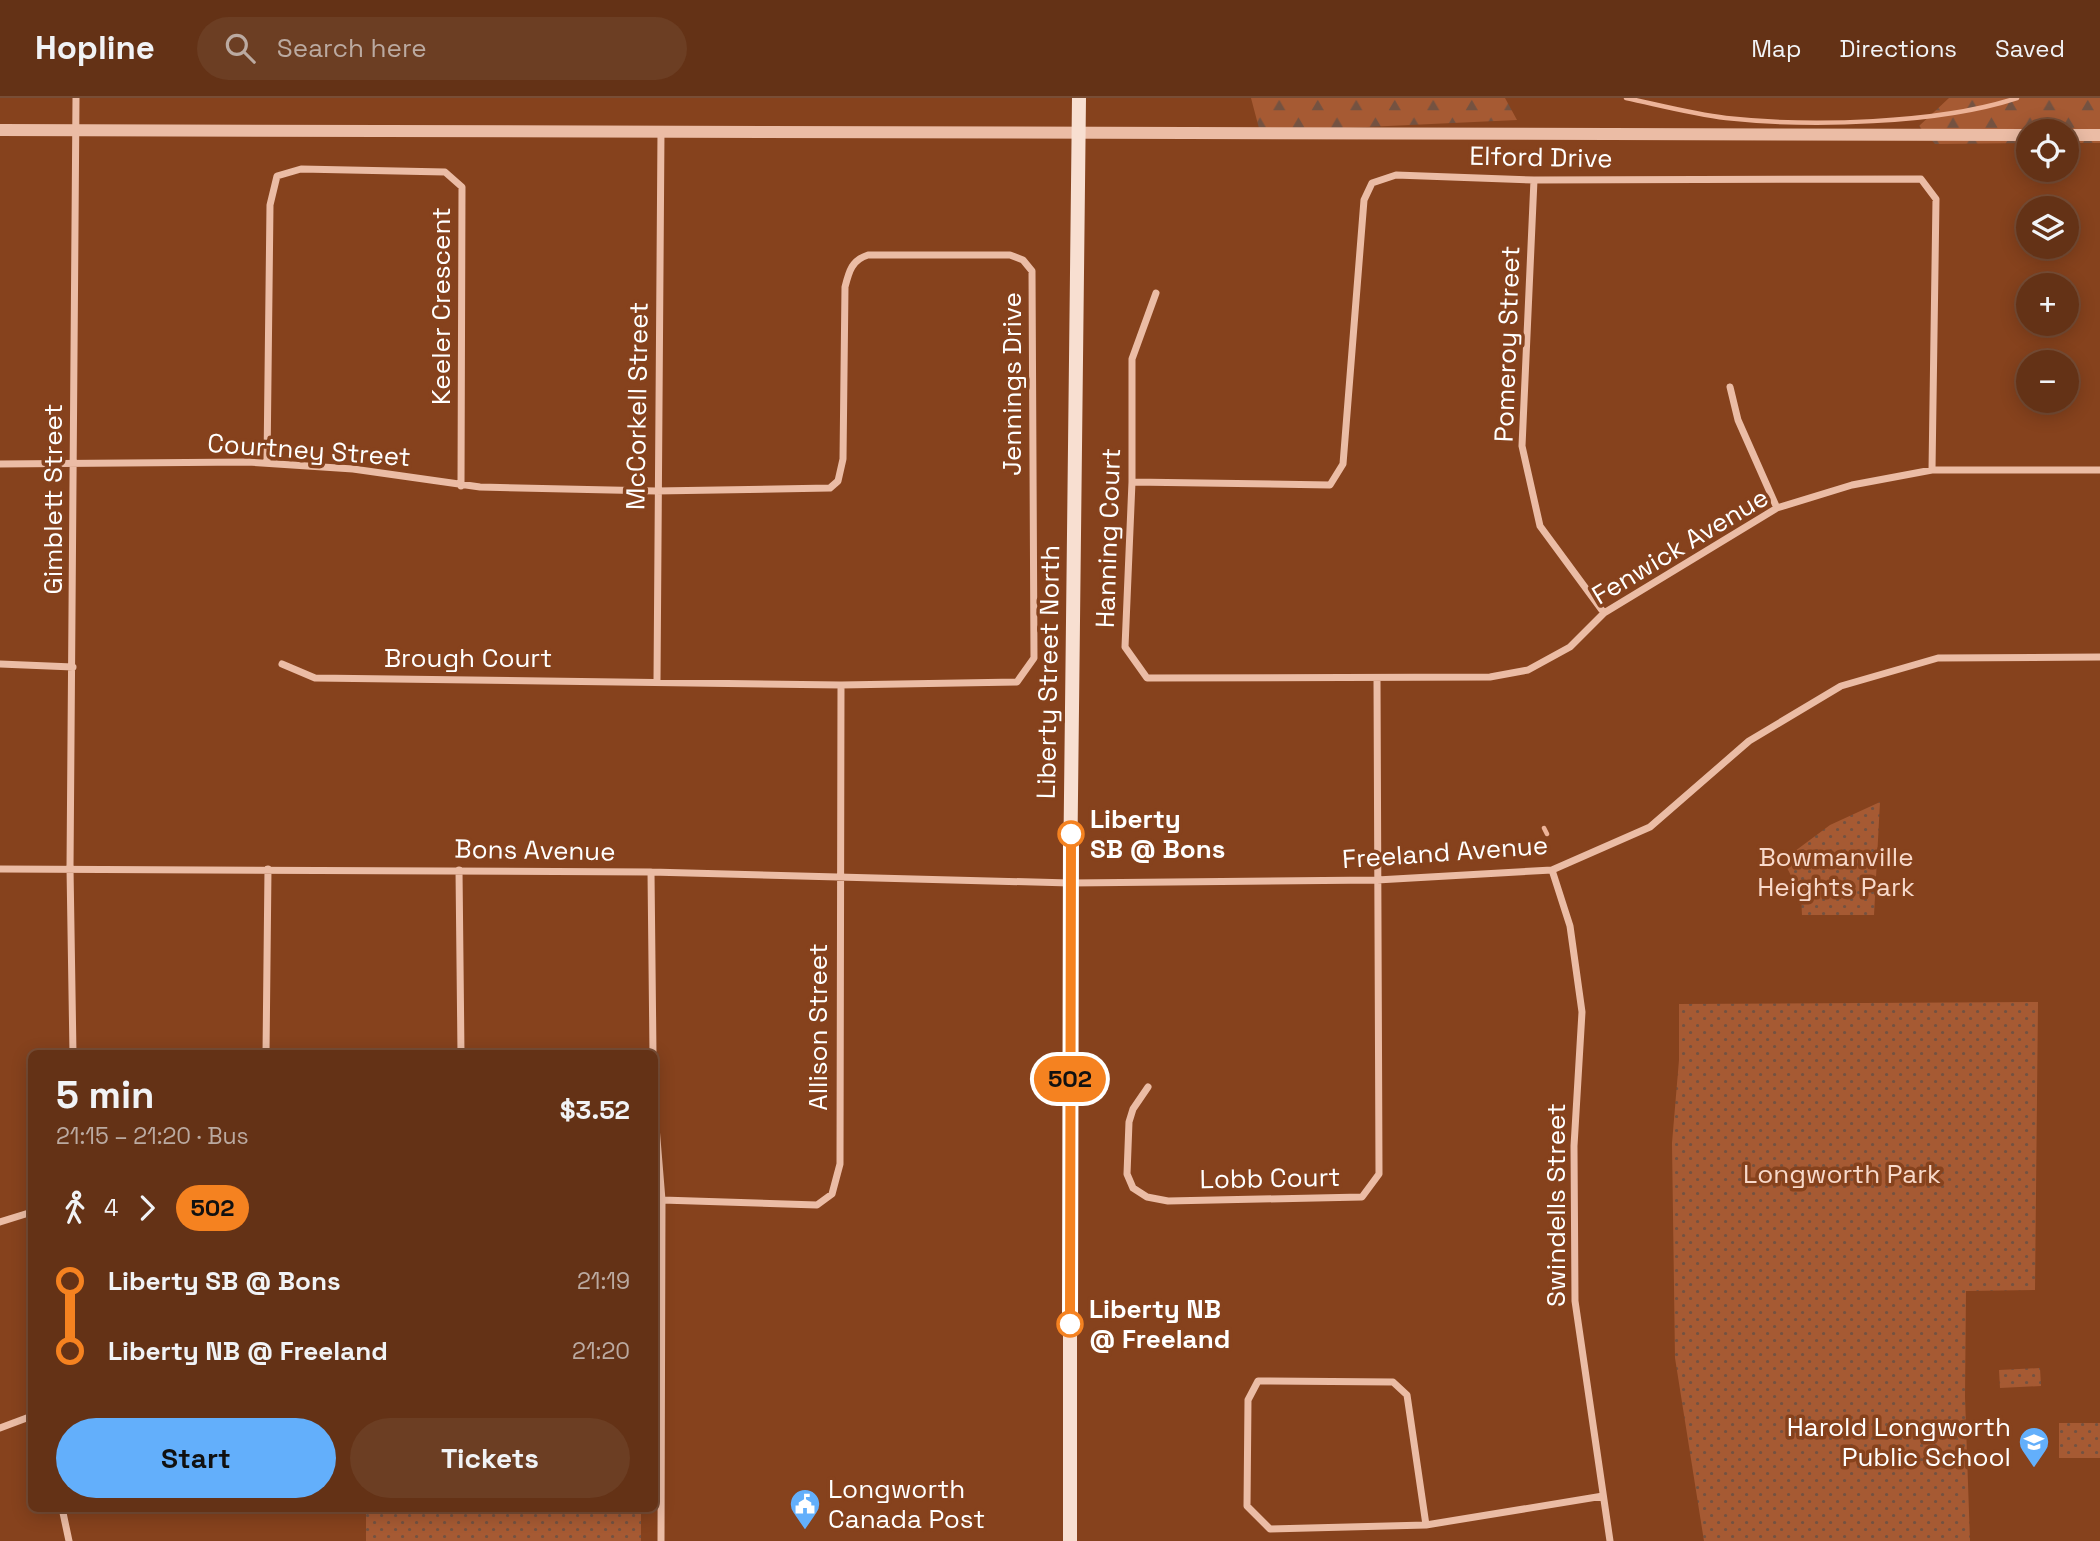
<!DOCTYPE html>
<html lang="en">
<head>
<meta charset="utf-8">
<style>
	body { margin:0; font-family:"Space Grotesk",sans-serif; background:#6c3e23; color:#f1f3f6; height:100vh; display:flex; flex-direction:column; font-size:26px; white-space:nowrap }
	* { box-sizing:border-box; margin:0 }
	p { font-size:23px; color:#bbaaa1 }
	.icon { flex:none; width:38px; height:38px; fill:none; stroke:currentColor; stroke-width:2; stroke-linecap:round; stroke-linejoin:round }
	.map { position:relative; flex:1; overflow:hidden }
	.sheet { position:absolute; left:28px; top:952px; width:630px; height:462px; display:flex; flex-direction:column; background:#643216; border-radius:10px; box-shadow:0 4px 18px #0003,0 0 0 2px #784d35 }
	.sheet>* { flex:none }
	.badge { padding:0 14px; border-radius:23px; font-size:24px; line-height:46px }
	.tools { position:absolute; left:2016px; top:21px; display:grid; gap:14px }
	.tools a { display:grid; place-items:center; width:63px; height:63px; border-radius:50%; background:#643216; box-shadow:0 4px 18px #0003,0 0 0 2px #784d35; font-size:35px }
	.map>.badge { position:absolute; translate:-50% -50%; box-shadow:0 0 0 4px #fff }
	.legs { display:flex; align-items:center; gap:10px; height:77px; padding:0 28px; font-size:23px }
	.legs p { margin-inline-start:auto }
	.headline { display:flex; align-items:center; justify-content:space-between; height:119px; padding:0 28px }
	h1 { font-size:38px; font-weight:700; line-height:52px }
	.button { display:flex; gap:14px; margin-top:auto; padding:14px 28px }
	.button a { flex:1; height:80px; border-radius:42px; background:#63affb; color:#111; font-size:28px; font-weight:700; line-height:80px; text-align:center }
	.button a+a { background:#6c3e23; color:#f1f3f6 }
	ul { padding:0 28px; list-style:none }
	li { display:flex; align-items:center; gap:24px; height:70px; font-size:26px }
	li i { display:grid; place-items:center; width:10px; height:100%; margin:0 9px; background:currentColor }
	li i::after { content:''; width:18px; height:18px; margin:-9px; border:5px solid; border-radius:50%; background:#643216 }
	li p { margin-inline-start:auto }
	li:first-child i { background:linear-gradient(#0000 50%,currentColor 0) }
	li:last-child i { background:linear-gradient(currentColor 50%,#0000 0) }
	header { display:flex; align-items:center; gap:42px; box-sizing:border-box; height:98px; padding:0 35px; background:#643216; border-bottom:2px solid #784d35 }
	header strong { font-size:33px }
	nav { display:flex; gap:38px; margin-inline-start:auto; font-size:24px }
	.search { width:490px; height:63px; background:#6c3e23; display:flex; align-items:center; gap:18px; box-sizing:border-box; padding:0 24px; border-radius:38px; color:#bbaaa1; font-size:26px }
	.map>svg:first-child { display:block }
</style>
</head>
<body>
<header>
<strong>Hopline</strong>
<div class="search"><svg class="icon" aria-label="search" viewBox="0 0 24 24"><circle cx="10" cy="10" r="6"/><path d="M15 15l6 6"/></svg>Search here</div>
<nav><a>Map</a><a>Directions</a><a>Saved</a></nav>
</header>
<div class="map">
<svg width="2100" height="1443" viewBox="0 0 2100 1443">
	<defs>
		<pattern id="forest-firs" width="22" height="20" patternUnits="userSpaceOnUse" patternTransform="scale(1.75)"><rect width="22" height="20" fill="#a65a33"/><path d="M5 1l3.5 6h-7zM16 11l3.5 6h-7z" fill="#745241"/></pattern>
		<pattern id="park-dots" width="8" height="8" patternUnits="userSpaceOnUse" patternTransform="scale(1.75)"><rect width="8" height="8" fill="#a65a33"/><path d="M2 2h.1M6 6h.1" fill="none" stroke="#745241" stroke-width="1.8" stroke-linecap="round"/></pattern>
	</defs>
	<rect width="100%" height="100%" fill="#86421d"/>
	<path fill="url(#forest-firs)" d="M1251,0H1505L1517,22L1260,34Z
		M1949,0H2100V45H2067V33H2028V45L1935,46L1919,28Z"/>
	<path fill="url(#park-dots)" d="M1880,704L1874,817H1802L1801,797L1783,762L1830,727Z
		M2038,904L2035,1192L1966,1193L1965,1299L1970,1443H1704L1675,1260L1672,1045L1679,962V906Z
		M2040,1270L2041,1288L2000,1290L1999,1272Z
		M2059,1325H2100V1360H2059Z
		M366,1411H641V1443H366Z"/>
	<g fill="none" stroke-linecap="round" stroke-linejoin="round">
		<path stroke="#edb398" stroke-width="4.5" d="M1626,0C1659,7 1693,16 1726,20C1809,29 1938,26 2017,0
			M1544,730L1547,736"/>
		<path stroke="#ebbca5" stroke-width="7" d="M1534,82L1522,348L1540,428L1604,515
			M1156,195L1132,261V384L1125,549L1147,580L1490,579L1528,572L1570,549L1604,515L1777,410L1852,387L1932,372H2100
			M1730,289L1738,322L1777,410
			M267,365L270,107L277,78L301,71L445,74L462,89L461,388
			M0,366L248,364L353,371L480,389L656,393L830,390L838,383L843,361L845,189C849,173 852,162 868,157H1010L1023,162L1032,173L1034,560L1017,584L841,587L315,580L282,566
			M1132,384L1330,387L1343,366L1364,102L1372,85L1396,77L1534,82L1921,81L1936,101L1932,372
			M0,566L73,569
			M657,583L661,33
			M0,771L651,774L1070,785L1377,782L1552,772L1650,729L1749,643L1841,588L1938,560L2100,559
			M459,772L461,956
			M1552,772L1570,828L1582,914L1574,1048L1575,1203L1610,1443
			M651,774L653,956
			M73,956L70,770L76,0
			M266,956L268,771
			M1148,989L1133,1011L1129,1024L1127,1076L1133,1090L1147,1099L1168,1103L1362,1099L1379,1076L1377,580
			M654,1004L662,1102L661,1443
			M662,1102L817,1107L832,1096L840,1066L841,587
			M0,1124L32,1114
			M0,1330L32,1318
			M62,1410L69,1443
			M1426,1427L1407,1297L1393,1284L1258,1283L1248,1302L1247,1408L1270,1431L1426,1427L1603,1398"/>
		<path stroke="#ebbca5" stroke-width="12" d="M0,32L2028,37
			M2067,37H2100"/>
		<path stroke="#f8dfd1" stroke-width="14" d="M1070,1443V785L1079,0"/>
	</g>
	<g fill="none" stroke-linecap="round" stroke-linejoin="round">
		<g stroke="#fff" stroke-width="16">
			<path id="line-1" d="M1070,1226L1071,736"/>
		</g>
		<use href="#line-1" stroke="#f58220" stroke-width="10"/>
	</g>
	<defs>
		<g id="school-pin" transform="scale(1.575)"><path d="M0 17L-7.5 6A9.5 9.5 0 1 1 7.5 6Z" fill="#63affb" stroke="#86421d"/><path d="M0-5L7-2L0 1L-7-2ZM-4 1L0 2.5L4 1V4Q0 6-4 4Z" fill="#fff"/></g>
		<g id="civic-pin" transform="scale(1.575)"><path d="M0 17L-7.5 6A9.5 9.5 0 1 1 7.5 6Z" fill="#63affb" stroke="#86421d"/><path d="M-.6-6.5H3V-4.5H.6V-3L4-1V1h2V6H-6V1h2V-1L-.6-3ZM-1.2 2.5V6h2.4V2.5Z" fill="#fff"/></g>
	</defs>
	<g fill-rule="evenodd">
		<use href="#school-pin" x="2034" y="1344"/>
		<use href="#civic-pin" x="805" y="1406"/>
	</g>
	<g fill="#fff" stroke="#f58220" stroke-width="3.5">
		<circle cx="1071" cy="736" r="12"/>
		<circle cx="1070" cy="1226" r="12"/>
	</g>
	<g text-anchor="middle" stroke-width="7" stroke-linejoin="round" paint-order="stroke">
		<g font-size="26" fill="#fff" stroke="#86421d">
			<text transform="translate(1541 59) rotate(1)" y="9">Elford Drive</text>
			<text transform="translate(441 208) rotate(-90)" y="9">Keeler Crescent</text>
			<text transform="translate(1507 246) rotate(-88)" y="9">Pomeroy Street</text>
			<text transform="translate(1012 286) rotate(-90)" y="9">Jennings Drive</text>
			<text transform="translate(637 308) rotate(-89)" y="9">McCorkell Street</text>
			<text transform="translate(309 352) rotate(4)" y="9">Courtney Street</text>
			<text transform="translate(53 401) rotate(-90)" y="9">Gimblett Street</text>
			<text transform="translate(1108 440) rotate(-88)" y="9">Hanning Court</text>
			<text transform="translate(1680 448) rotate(-31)" y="9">Fenwick Avenue</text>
			<text x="468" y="569">Brough Court</text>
			<text transform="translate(1048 574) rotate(-89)" y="9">Liberty Street North</text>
			<text transform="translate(535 752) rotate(1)" y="9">Bons Avenue</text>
			<text transform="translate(1445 754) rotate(-4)" y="9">Freeland Avenue</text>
			<text transform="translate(818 929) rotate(-90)" y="9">Allison Street</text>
			<text transform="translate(1270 1080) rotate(-1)" y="9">Lobb Court</text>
			<text transform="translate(1556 1107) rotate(-90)" y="9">Swindells Street</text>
		</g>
		<g font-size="26" font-weight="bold" fill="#fff" stroke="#86421d" text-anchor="start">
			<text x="1090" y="730">Liberty<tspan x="1090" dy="30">SB @ Bons</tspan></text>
			<text x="1089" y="1220">Liberty NB<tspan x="1089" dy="30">@ Freeland</tspan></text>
		</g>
		<g font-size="26" fill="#f8d9ca" stroke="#86421d">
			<text x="1836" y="768">Bowmanville<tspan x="1836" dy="30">Heights Park</tspan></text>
			<text x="1842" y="1085">Longworth Park</text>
		</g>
		<g font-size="26" fill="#fff" stroke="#86421d" text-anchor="end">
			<text x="2011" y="1338">Harold Longworth<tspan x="2011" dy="30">Public School</tspan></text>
			<text x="828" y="1400" text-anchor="start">Longworth<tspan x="828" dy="30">Canada Post</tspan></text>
		</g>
	</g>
</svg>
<div class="tools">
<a><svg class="icon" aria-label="locate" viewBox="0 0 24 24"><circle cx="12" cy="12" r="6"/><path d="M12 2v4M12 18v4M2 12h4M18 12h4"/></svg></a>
<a><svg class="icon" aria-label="layers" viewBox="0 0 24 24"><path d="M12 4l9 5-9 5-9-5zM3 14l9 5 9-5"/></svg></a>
<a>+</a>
<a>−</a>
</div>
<b class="badge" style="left:1070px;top:981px;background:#f58220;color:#111">502</b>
<section class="sheet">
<div class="headline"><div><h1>5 min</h1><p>21:15 – 21:20 · Bus</p></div><b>$3.52</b></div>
<div class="legs"><svg class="icon" aria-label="walk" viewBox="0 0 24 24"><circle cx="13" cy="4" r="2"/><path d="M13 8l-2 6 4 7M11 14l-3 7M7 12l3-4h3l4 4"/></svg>4<svg class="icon" aria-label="forward" viewBox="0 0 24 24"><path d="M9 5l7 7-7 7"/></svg><b class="badge" style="background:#f58220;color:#111">502</b></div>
<ul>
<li><i style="color:#f58220"></i><b>Liberty SB @ Bons</b><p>21:19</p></li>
<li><i style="color:#f58220"></i><b>Liberty NB @ Freeland</b><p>21:20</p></li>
</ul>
<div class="button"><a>Start</a><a>Tickets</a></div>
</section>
</div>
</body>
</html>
